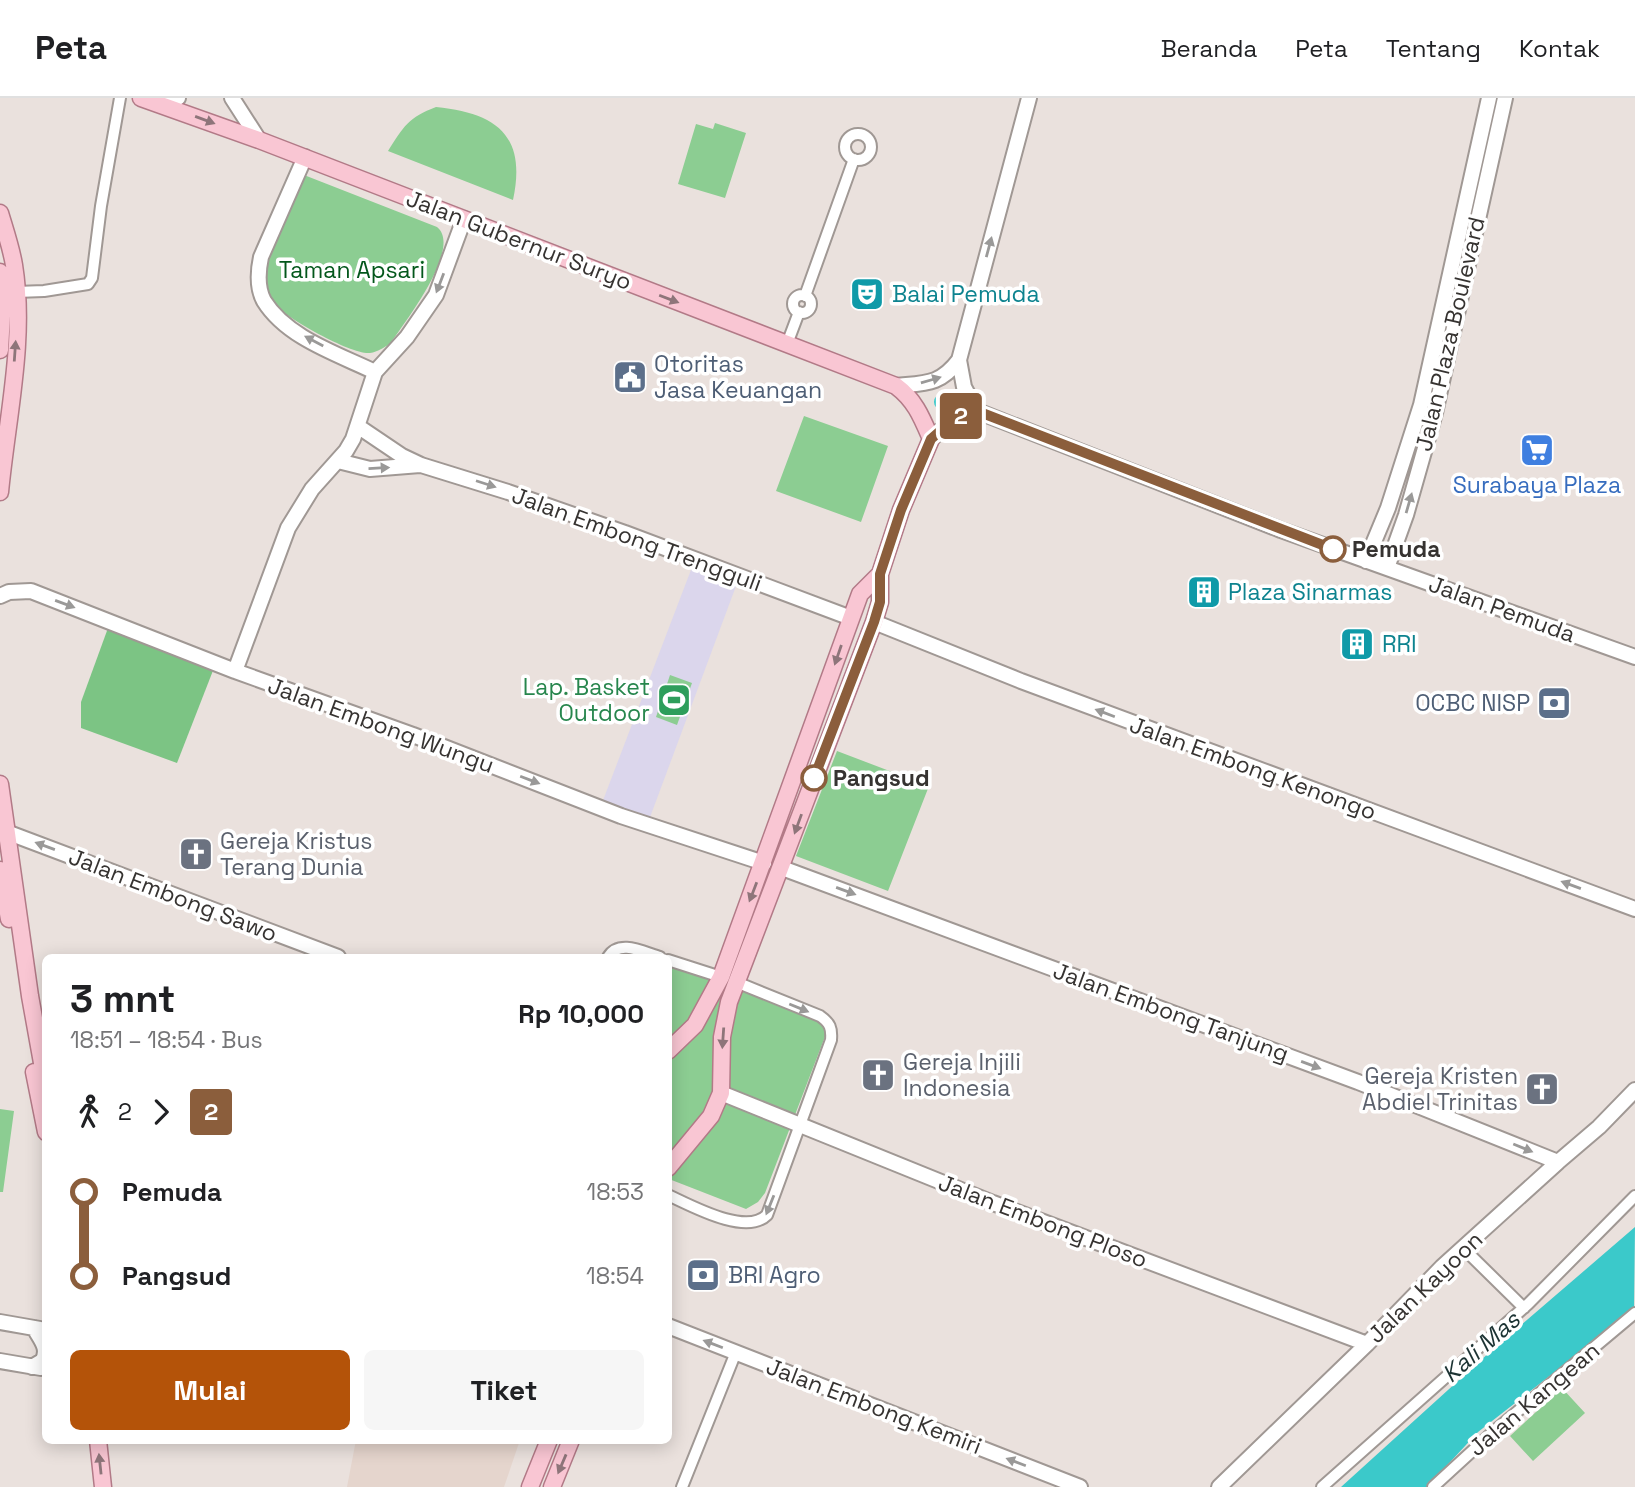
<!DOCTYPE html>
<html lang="id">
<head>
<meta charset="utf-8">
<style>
	body { margin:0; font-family:"Space Grotesk",sans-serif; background:#f6f6f6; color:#202124; height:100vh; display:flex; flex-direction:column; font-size:26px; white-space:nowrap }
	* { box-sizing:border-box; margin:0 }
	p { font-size:23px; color:#757577 }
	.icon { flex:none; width:38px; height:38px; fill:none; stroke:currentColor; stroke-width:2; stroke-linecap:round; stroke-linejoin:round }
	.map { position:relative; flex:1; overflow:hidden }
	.details { position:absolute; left:42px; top:856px; width:630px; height:490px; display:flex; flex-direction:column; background:#fff; border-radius:10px; box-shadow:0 4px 18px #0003 }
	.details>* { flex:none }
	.badge { padding:0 14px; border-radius:5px; font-size:24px; line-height:46px }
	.map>.badge { position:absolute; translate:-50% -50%; box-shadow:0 0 0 4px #fff }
	.legs { display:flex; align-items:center; gap:10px; height:77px; padding:0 28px; font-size:23px }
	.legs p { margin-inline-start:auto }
	.overview { display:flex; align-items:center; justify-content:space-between; height:119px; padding:0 28px }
	h1 { font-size:38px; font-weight:700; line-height:52px }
	.cta { display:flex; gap:14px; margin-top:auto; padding:14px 28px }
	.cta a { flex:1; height:80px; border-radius:10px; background:#b45309; color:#fff; font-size:28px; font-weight:700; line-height:80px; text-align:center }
	.cta a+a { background:#f6f6f6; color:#202124 }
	ul { padding:0 28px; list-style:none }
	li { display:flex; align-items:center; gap:24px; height:84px; font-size:26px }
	li i { display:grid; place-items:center; width:10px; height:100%; margin:0 9px; background:currentColor }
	li i::after { content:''; width:18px; height:18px; margin:-9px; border:5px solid; border-radius:50%; background:#fff }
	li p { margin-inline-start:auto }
	li:first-child i { background:linear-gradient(#0000 50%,currentColor 0) }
	li:last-child i { background:linear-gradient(currentColor 50%,#0000 0) }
	header { display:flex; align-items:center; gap:42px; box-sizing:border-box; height:98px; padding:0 35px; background:#fff; border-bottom:2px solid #e0e0e0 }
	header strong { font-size:33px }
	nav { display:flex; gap:38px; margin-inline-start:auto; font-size:24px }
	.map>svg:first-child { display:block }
</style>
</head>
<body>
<header>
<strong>Peta</strong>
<nav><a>Beranda</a><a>Peta</a><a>Tentang</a><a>Kontak</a></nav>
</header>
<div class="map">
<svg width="1635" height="1389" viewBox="0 0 1635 1389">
	<rect width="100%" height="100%" fill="#eae1dd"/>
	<path fill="#e5d5cd" d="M356,1342H520L504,1389H347Z"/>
	<path fill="#dbd6ec" d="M694,464L739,480L649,722L602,705Z"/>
	<path fill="#8ccd92" d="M436,9C496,15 527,37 513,102L388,53C403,29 409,19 436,9Z
		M715,25L746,35L725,100L678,86L696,26L713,31Z
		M304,77L437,129C463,150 404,225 390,246C384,249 378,254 370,255C352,257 288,221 275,207C267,198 264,183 265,171C267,144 292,102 304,77Z
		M804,318L888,348L861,424L776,393Z
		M670,577L692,585L677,627L656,619Z
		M837,653L929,688L888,793L796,758Z
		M668,866L825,924L826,936L765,1095L758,1104L746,1111L669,1081Z
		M0,1011L14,1013L3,1094H0Z
		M1562,1290L1585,1315L1533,1363L1510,1338Z"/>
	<path fill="#7cc484" d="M108,530L214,570L177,665L81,630V604Z"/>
	<path fill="#3bc9ca" d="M934 304a8 8 0 1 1 16 0a8 8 0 1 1-16 0Z
		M1635,1129L1634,1212L1478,1334L1427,1389H1341L1491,1253Z"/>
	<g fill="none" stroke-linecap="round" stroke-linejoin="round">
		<g stroke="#a09894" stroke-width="14">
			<path id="street" d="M845 49a13 13 0 1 1 26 0a13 13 0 1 1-26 0Z
				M16,194L44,193L88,186L92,180L101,108L120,0
				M793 206a9 9 0 1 1 18 0a9 9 0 1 1-18 0Z
				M805,198L854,61
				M787,246L799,214
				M608,859C619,841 643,854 660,859
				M668,862L721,879
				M668,1097C692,1108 746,1138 767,1117L831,942C832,930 830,925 820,918L736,884
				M1463,1150L1524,1210
				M682,1389L736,1254
				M1322,1389L1528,1206L1635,1098
				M1433,1389L1493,1334L1635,1215"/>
		</g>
		<g stroke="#a09894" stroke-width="18">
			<path id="secondary" d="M232,0L259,42
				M158,6L178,0
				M305,59L261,159C258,173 257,190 264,203C287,240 338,256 375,274
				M896,288C926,285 940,287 959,262
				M977,313L964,289L959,262L1029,0
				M359,329L402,358L421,367L508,394L625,435L851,520
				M931,341L954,321L977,313L1281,432L1635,559
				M338,363L370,371L420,367
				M1366,463L1388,410L1421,307L1489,0
				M1387,470L1406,417L1435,315L1505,0
				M0,498L9,494L31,493L235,573L413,637L621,718L764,765
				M874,524L1021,583L1635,811
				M235,573L288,430L312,391L346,353L353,341L375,274L407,239L436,197L464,121
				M9,735L338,859
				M782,770L1358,984L1558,1064
				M721,995L993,1105L1367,1246
				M0,1224L40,1231
				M668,1228L1080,1389
				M0,1263L41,1270
				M32,1269L42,1263C50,1251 40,1241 34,1230
				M1219,1389L1367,1246L1442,1169L1558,1064L1599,1029L1635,992"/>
		</g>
		<g stroke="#b27a87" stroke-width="19">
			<path id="primary" d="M141,0L259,42L896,288C915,302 922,320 931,341L901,412L880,476V504L874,524L729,904L722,939L721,995L711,1018L668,1070
				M0,115C5,132 11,149 14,167C26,241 7,320 0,394
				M0,174L3,197L0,252
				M0,686L30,898L46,987
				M0,772L9,821
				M668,953L695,927L721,879L860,496L880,476
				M34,974L46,1034
				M98,1342L103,1389
				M530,1389L549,1342
				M552,1389L571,1342"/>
		</g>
		<use href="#street" stroke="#fff" stroke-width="10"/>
		<use href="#secondary" stroke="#fff" stroke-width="14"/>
		<use href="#primary" stroke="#f9c6d3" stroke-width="16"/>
	</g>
	<defs><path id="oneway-solid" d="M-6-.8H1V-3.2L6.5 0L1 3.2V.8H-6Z" transform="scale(1.75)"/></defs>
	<g fill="#8e757a">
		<use href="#oneway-solid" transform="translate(205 22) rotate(20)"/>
		<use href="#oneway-solid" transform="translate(669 201) rotate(21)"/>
		<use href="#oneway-solid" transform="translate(15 253) rotate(-86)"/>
		<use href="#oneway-solid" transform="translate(838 557) rotate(109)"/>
		<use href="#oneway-solid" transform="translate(798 726) rotate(110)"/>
		<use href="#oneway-solid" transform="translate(753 794) rotate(111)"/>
		<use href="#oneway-solid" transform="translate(723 940) rotate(94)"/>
		<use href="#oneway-solid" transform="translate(100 1366) rotate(-96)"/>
		<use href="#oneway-solid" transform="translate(562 1366) rotate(113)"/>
	</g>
	<g fill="#9a9998">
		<use href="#oneway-solid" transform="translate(989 149) rotate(-75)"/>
		<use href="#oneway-solid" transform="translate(440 185) rotate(111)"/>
		<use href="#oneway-solid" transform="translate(314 243) rotate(-152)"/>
		<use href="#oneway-solid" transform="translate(931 282) rotate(-16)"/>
		<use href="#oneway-solid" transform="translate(379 370) rotate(-3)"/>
		<use href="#oneway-solid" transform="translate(486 386) rotate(18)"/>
		<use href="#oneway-solid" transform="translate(1409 405) rotate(-74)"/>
		<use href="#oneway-solid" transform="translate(65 506) rotate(20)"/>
		<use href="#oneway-solid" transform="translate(1105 615) rotate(-159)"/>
		<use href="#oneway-solid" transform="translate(530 682) rotate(21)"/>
		<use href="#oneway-solid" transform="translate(45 748) rotate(-160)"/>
		<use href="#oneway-solid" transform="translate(1571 787) rotate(-160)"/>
		<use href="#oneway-solid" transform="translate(846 793) rotate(20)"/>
		<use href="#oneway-solid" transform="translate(799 910) rotate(22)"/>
		<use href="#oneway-solid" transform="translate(1311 967) rotate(20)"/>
		<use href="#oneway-solid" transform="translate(1523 1050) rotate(22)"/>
		<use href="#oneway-solid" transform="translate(770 1107) rotate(112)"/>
		<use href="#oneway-solid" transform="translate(713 1246) rotate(-159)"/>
		<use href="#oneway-solid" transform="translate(1016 1364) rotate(-159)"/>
	</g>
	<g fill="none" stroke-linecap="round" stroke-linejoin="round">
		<g stroke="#fff" stroke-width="16">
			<path id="line-1" d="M814,680L874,524L880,504V476L901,412L931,341L954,321L977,313L1333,451"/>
		</g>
		<use href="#line-1" stroke="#8b5e3c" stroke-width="10"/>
	</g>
	<defs>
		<g id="theatre-square" transform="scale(1.75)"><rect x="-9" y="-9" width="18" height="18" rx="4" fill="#0f9aa8" stroke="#fff"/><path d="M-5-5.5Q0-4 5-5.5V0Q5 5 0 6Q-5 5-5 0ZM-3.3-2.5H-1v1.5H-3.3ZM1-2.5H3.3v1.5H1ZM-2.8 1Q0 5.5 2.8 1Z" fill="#fff"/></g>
		<g id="civic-square" transform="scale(1.75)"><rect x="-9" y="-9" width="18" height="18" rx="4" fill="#5c6f8a" stroke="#fff"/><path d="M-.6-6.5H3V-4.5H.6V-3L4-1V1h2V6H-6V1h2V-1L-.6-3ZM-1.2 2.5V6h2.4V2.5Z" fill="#fff"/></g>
		<g id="supermarket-square" transform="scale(1.75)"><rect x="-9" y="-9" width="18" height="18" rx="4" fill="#3f7fe0" stroke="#fff"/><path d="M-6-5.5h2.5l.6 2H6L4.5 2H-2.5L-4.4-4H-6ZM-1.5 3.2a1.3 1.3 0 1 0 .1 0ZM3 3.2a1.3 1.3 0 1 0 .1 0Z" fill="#fff"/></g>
		<g id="building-square" transform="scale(1.75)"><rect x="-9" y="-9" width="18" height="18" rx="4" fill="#0f9aa8" stroke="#fff"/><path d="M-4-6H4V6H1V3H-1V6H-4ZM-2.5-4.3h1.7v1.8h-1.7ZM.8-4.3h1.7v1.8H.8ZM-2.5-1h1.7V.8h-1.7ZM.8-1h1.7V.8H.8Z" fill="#fff"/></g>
		<g id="stadium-square" transform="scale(1.75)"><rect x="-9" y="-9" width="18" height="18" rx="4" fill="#2e9e5b" stroke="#fff"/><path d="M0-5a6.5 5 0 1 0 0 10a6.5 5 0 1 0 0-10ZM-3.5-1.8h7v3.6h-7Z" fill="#fff"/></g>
		<g id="bank-square" transform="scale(1.75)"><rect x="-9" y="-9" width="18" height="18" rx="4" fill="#5c6f8a" stroke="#fff"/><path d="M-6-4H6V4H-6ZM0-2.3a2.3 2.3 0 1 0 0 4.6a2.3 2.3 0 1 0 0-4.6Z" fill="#fff"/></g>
		<g id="church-square" transform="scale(1.75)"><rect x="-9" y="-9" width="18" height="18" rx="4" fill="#6b7280" stroke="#fff"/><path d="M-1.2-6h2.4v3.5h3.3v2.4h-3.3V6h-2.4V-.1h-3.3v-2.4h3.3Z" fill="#fff"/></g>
	</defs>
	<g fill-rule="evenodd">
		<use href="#theatre-square" x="867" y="196"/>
		<use href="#civic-square" x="630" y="279"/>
		<use href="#supermarket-square" x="1537" y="352"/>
		<use href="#building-square" x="1204" y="494"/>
		<use href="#building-square" x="1357" y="546"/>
		<use href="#stadium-square" x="674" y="602"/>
		<use href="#bank-square" x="1554" y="605"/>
		<use href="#church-square" x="196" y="756"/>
		<use href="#church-square" x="878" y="977"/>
		<use href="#church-square" x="1542" y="991"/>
		<use href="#bank-square" x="703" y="1177"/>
	</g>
	<g fill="#fff" stroke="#8b5e3c" stroke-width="3.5">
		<circle cx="1333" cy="451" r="12"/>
		<circle cx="814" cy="680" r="12"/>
	</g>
	<g text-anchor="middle" stroke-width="7" stroke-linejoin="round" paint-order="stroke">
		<g font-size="23" fill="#363331" stroke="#fff">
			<text transform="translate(519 142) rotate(21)" y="8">Jalan Gubernur Suryo</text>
			<text transform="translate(1450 236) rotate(-77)" y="8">Jalan Plaza Boulevard</text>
			<text transform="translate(637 441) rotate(20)" y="8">Jalan Embong Trengguli</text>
			<text transform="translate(1502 511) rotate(20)" y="8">Jalan Pemuda</text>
			<text transform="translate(381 627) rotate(20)" y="8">Jalan Embong Wungu</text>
			<text transform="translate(1253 670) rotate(20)" y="8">Jalan Embong Kenongo</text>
			<text transform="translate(173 797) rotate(21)" y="8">Jalan Embong Sawo</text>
			<text transform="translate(1171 914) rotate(20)" y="8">Jalan Embong Tanjung</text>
			<text transform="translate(1043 1123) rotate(21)" y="8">Jalan Embong Ploso</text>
			<text transform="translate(1425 1189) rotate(-44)" y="8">Jalan Kayoon</text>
			<text transform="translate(1534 1301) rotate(-40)" y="8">Jalan Kangean</text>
			<text transform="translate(874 1308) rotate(21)" y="8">Jalan Embong Kemiri</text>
		</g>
		<g font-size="23" fill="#03571b" stroke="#fff">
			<text x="352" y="180">Taman Apsari</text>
		</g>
		<g font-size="23" fill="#0d838f" stroke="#fff" text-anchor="start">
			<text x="892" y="204">Balai Pemuda</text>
			<text x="1228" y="502">Plaza Sinarmas</text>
			<text x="1382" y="554">RRI</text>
		</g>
		<g font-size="23" fill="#4e5e75" stroke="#fff" text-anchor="start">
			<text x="654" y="274">Otoritas<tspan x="654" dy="26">Jasa Keuangan</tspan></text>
			<text x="1530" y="613" text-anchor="end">OCBC NISP</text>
			<text x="728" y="1185">BRI Agro</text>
		</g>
		<g font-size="23" fill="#366cbe" stroke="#fff">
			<text x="1537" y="395">Surabaya Plaza</text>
		</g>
		<g font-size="23" font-weight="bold" fill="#363331" stroke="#fff" text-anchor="start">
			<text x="1352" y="459">Pemuda</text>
			<text x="833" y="688">Pangsud</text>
		</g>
		<g font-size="23" fill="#27864d" stroke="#fff" text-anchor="end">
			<text x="650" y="597">Lap. Basket<tspan x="650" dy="26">Outdoor</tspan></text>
		</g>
		<g font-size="23" fill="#5b616d" stroke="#fff" text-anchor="start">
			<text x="220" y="751">Gereja Kristus<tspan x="220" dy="26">Terang Dunia</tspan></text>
			<text x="903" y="972">Gereja Injili<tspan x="903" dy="26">Indonesia</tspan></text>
			<text x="1518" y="986" text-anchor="end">Gereja Kristen<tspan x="1518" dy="26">Abdiel Trinitas</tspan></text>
		</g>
		<g font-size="24" font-style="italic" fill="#1c3333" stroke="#fff">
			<text transform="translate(1481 1249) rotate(-41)" y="8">Kali Mas</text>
		</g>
	</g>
</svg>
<b class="badge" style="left:961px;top:318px;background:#8b5e3c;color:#fff">2</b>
<section class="details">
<div class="overview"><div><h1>3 mnt</h1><p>18:51 – 18:54 · Bus</p></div><b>Rp 10,000</b></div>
<div class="legs"><svg class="icon" aria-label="walk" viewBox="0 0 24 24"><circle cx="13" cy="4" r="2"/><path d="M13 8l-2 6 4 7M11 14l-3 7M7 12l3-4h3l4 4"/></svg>2<svg class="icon" aria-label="forward" viewBox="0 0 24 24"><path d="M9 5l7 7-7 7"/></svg><b class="badge" style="background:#8b5e3c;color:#fff">2</b></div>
<ul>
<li><i style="color:#8b5e3c"></i><b>Pemuda</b><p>18:53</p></li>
<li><i style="color:#8b5e3c"></i><b>Pangsud</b><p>18:54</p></li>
</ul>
<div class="cta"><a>Mulai</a><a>Tiket</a></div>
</section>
</div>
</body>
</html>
